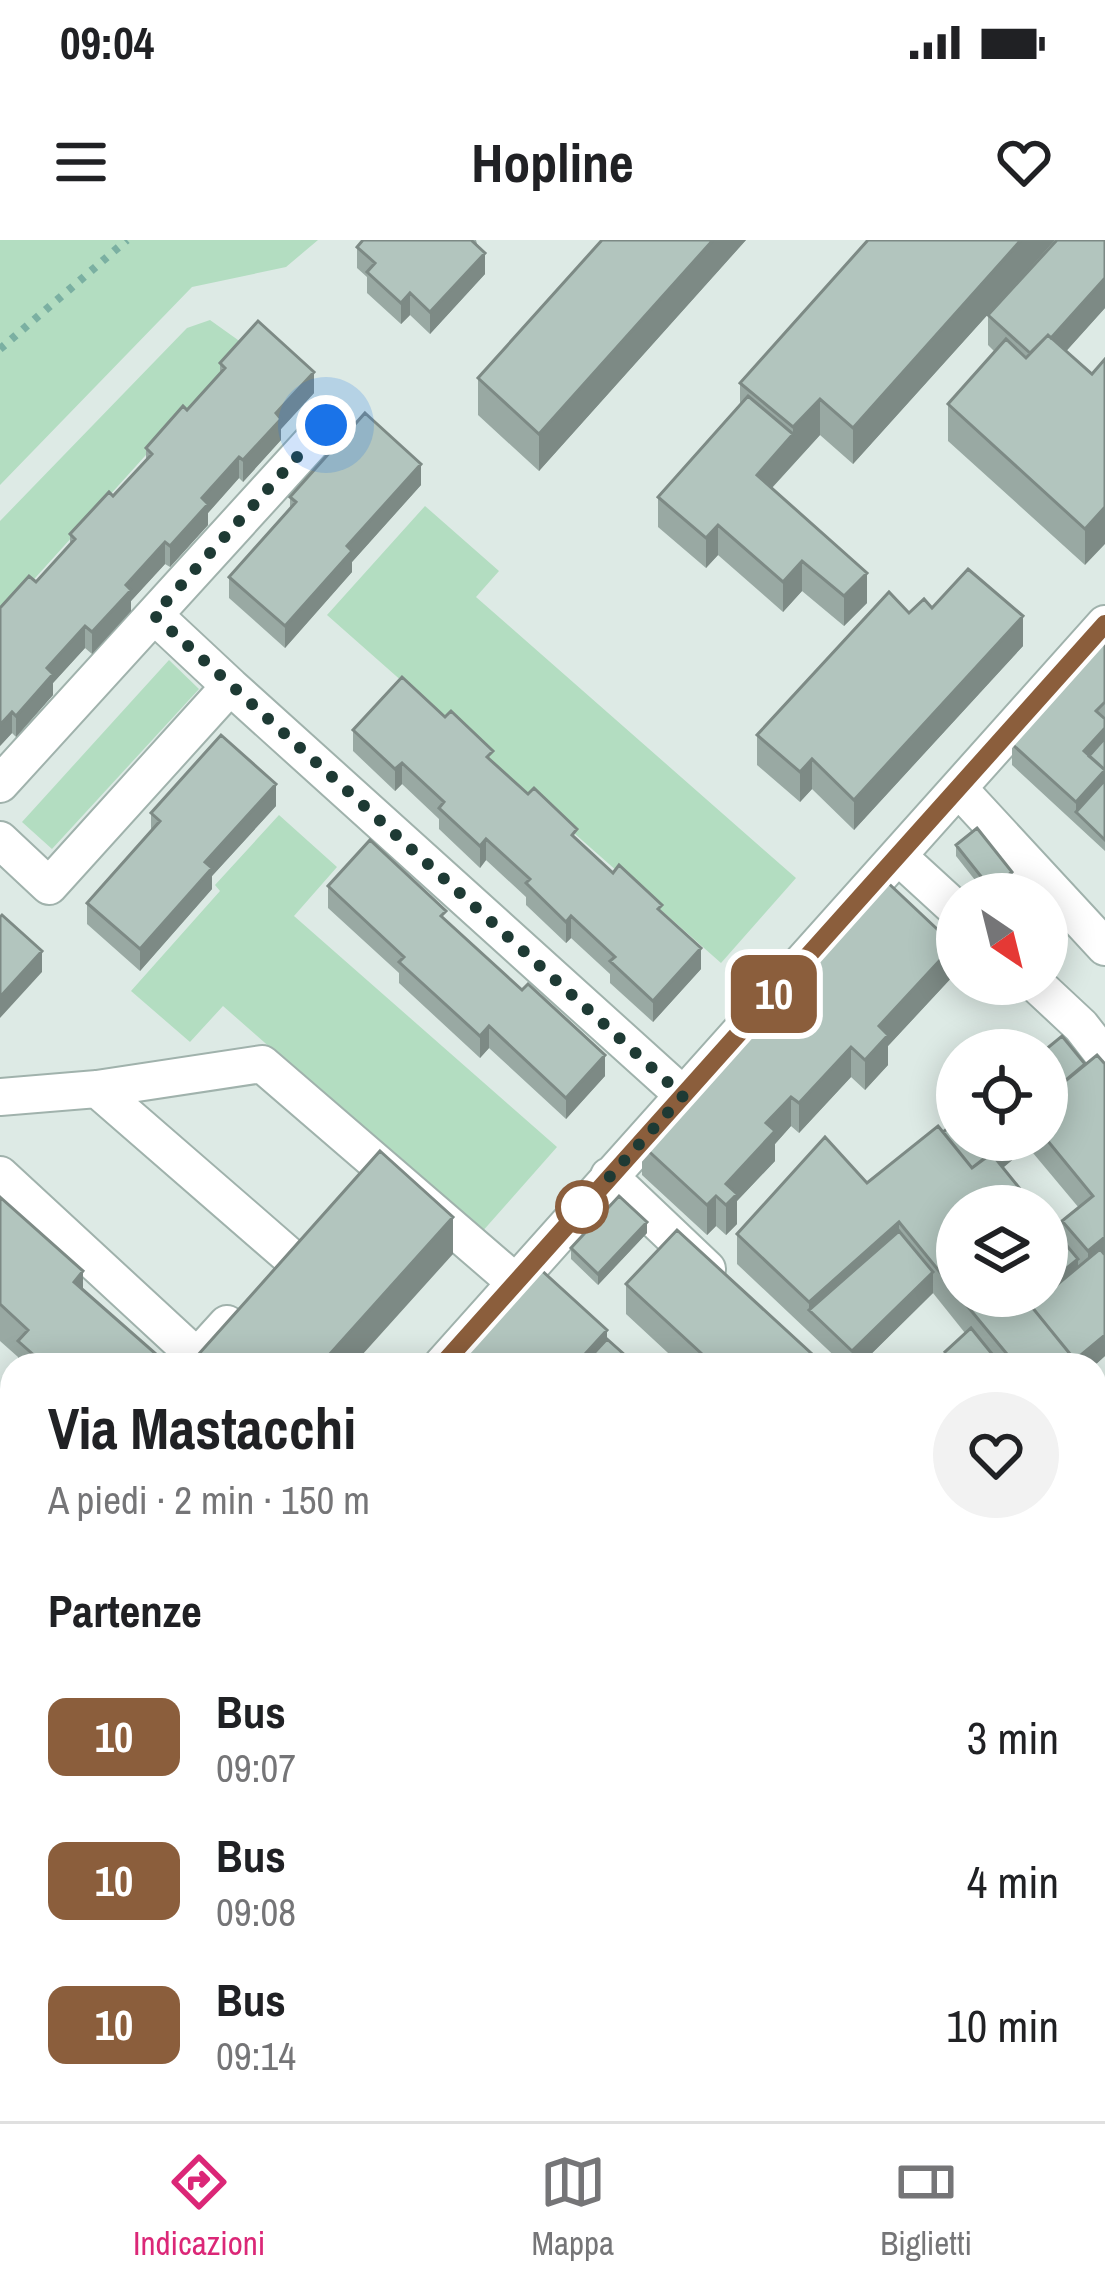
<!DOCTYPE html>
<html lang="it">
<head>
<meta charset="utf-8">
<style>
	body { margin:0; font-family:"Archivo Narrow",sans-serif; background:#f2f2f2; color:#202124; height:100vh; display:flex; flex-direction:column; font-size:45px; white-space:nowrap }
	* { box-sizing:border-box; margin:0 }
	p { font-size:39px; color:#757577 }
	.icon { flex:none; width:66px; height:66px; fill:none; stroke:currentColor; stroke-width:2; stroke-linecap:round; stroke-linejoin:round }
	.map { position:relative; flex:1; overflow:hidden }
	.side { position:absolute; left:0px; top:1113px; width:1107px; height:768px; display:flex; flex-direction:column; background:#fff; border-radius:36px 36px 0 0; box-shadow:0 6px 30px #0003 }
	.side>* { flex:none }
	.badge { padding:0 24px; border-radius:18px; font-size:42px; line-height:78px }
	.needle { width:78px; rotate:145deg }
	.tools { position:absolute; left:936px; top:633px; display:grid; gap:24px }
	.tools a { display:grid; place-items:center; width:132px; height:132px; border-radius:50%; background:#fff; box-shadow:0 6px 30px #0003; font-size:60px }
	.you { position:absolute; width:60px; height:60px; margin:-30px; border:9px solid #fff; border-radius:50%; background:#1a73e8; box-shadow:0 0 0 18px #1a73e833 }
	.map>.badge { position:absolute; translate:-50% -50%; box-shadow:0 0 0 6px #fff }
	h2 { padding:0 48px; font-size:45px; line-height:108px }
	.round { display:grid; place-items:center; flex:none; width:126px; height:126px; border-radius:63px; background:#f2f2f2 }
	.headline { display:flex; align-items:center; justify-content:space-between; height:204px; padding:0 48px }
	h1 { font-size:57px; font-weight:800; line-height:90px }
	ul { padding:0; list-style:none }
	li { display:flex; align-items:center; gap:36px; height:144px; padding:0 48px }
	li div { flex:1 }
	li b { display:block; font-size:45px }
	li em { font-style:normal }
	li .badge { min-width:132px; font-weight:700; text-align:center }
	.status { display:flex; justify-content:space-between; align-items:center; height:84px; padding:0 60px; background:#fff; direction:ltr }
	.status svg { height:33px; fill:currentColor }
	header { display:flex; justify-content:space-between; align-items:center; height:156px; padding:0 48px; background:#fff; font-size:54px; font-weight:800 }
	.tabs { display:flex; justify-content:space-around; align-items:center; height:168px; border-top:3px solid #e0e0e0; background:#fff; font-size:33px; color:#757577 }
	.tabs a { display:grid; justify-items:center; gap:6px }
	.tabs .selected { color:#db2777 }
	.map>svg:first-child { display:block }
</style>
</head>
<body>
<div class="status"><b>09:04</b><svg viewBox="0 0 49 12"><path d="M0 12V9h3v3zM5 12V6h3v6zM10 12V3h3v9zM15 12V0h3v12zM26 1h20v11H26zM47 4h2v5h-2z"/></svg></div>
<header><svg class="icon" aria-label="menu" viewBox="0 0 24 24"><path d="M4 6h16M4 12h16M4 18h16"/></svg>Hopline<svg class="icon" aria-label="heart" viewBox="0 0 24 24"><path d="M12 20l-8-8c-3-5 5-10 8-4 3-6 11-1 8 4z"/></svg></header>
<div class="map">
<svg width="1105" height="1881" viewBox="0 0 1105 1881">
	<rect width="100%" height="100%" fill="#ddeae5"/>
	<path fill="#b3ddc1" d="M0,0H318L286,27L192,47L0,245Z
		M210,80L245,105L0,377V281L187,88Z
		M425,266L499,331L476,357L796,638L721,723L327,375Z
		M169,420L199,449L52,609L22,582Z
		M279,575L337,627L294,676L557,907L481,993L223,766L190,802L131,751L220,651L215,645Z"/>
	<g fill="none" stroke-linecap="round" stroke-linejoin="round">
		<g stroke="#a0b2ac" stroke-width="40">
			<path id="minor" d="M154,375L230,446
				M0,544L327,185
				M959,549L1105,707
				M0,600L49,646L230,446L683,855
				M898,616L957,670
				M1036,744L1081,786L1105,817
				M97,849L288,1015
				M0,857L97,849L262,824L515,1042
				M0,935L197,1117L227,1084
				M609,936L707,1029
				M442,1125L1105,384
				M1095,1440L1105,1452
				M0,1624L12,1611
				M400,1869L412,1881
				M851,1869L858,1881
				M703,1881L710,1869"/>
		</g>
		<path stroke="#7bb0a2" stroke-width="8" stroke-dasharray="6 9" stroke-linecap="butt" d="M0,109L127,0"/>
		<use href="#minor" stroke="#fff" stroke-width="36"/>
	</g>
	<path fill="#99a9a3" fill-rule="evenodd" d="M476,0L485,34L430,94L410,75L401,84L367,53V37L357,28V7Z
		M602,0H746L539,231L478,175V138Z
		M868,0H1055L853,224L820,195L772,248L867,363L844,386L802,351L783,372L718,315L706,328L658,287V257L740,165V143Z
		M1105,0V68L1066,111L1092,134L1085,325L948,201V164L995,112L988,105V75Z
		M220,123L314,153L281,189V200L243,242L239,238L208,273V285L170,327L165,324L131,361V371L92,414L85,408L53,443V455L16,497L12,493L0,506L36,342L70,304V294L113,256L146,220V208L187,170L220,134Z
		M421,245L352,322V332L285,408L229,358V337L290,268V257Z
		M932,368L1023,406L854,590L812,549L800,562L757,525V495L909,373Z
		M1105,400V611L1012,525V504Z
		M353,490L493,522L613,633L662,672L701,729L653,782L610,743V734L571,698L566,703L526,665V657L486,620L480,628L439,589V579L402,544L395,551L353,511Z
		M276,566L212,636V649L140,731L87,684V663L151,592V573Z
		M956,605L1012,643L999,654H986L956,616Z
		M328,646L446,680L605,836L566,879L489,808L480,818L399,743V733L328,668Z
		M954,735L888,806V825L865,850L851,837L799,893L791,886L775,904V921L737,961V984L726,995L716,986L707,995L642,935V905Z
		M1085,824H1105V1116L1095,1125H947L945,1112L965,1093L933,1053L860,1125H844L737,1024V994L867,943L943,892L957,900H1047ZM1028,907L1079,968L1062,981V1000L1047,1056H957V966Z
		M0,957L83,1050L164,1125H18V1117L0,1101Z
		M647,993L598,1045L571,1019V1008Z
		M626,1044L824,1125H681L626,1074Z
		M1095,1144L1105,1156V1420L1095,1407Z
		M12,1634V1719L10,1722V1730L0,1741V1647Z
		M487,1869H627L616,1881H500Z"/>
	<path fill="#7d8a85" d="M713,0H746L539,231V194Z
		M1021,0H1055L853,224V188Z
		M485,13V34L430,94V72Z
		M1105,38V68L1034,147V117Z
		M410,53V75L401,84V63Z
		M314,132V153L281,189V200L243,242V220L276,173Z
		M820,159V195L757,264V235L793,194V187Z
		M239,217V238L208,273V285L170,327V306L202,258Z
		M421,224V245L352,322V332L285,408V386L347,306Z
		M1105,267V304L1085,325V289Z
		M718,285V315L706,328V298Z
		M165,302V324L131,361V371L92,414V392L126,345Z
		M802,321V351L783,372V342Z
		M867,333V363L844,386V356Z
		M1023,376V406L854,590V560Z
		M85,386V408L53,443V455L16,497V476L47,428Z
		M12,472V493L0,506V485Z
		M1105,488V509L1090,526L1084,511Z
		M812,519V549L800,562V532Z
		M402,523V544L395,551V529Z
		M1105,530V551L1076,572V562Z
		M276,544V566L212,636V649L140,731V709L205,622Z
		M486,599V620L480,628V606Z
		M1012,632V643L999,654H991V649Z
		M571,676V698L566,703V682Z
		M954,705V735L888,806V825L865,850V820L879,786Z
		M701,708V729L653,782V761Z
		M42,711V732L0,778V757Z
		M489,786V808L480,818V796Z
		M851,807V837L799,893V863Z
		M605,815V836L566,879V858Z
		M791,857V886L775,904V921L737,961V984L726,995V944L766,883Z
		M1010,900H1028V907L970,955V933Z
		M716,956V986L707,995V965Z
		M453,977V1014L353,1125H320Z
		M647,982V993L598,1045V1034Z
		M899,982V1012L809,1070V1062Z
		M1105,997V1027L1088,1041V1011Z
		M1078,1019V1049L1037,1082L1027,1061L1033,1056H1047V1044Z
		M83,1031V1068L74,1042Z
		M933,1032V1053L860,1125H852V1111Z
		M607,1090V1120L603,1125H575Z
		M1105,1095V1116L1095,1125H1071Z
		M12,1475V1505L0,1519V1489Z
		M1105,1493V1523L1095,1531V1501Z
		M12,1708L10,1730L0,1741V1720Z
		M600,1869H627L616,1881H590Z"/>
	<path fill="#b2c5be" stroke="#7d8a85" stroke-width="3" d="M363,0H471L485,13L430,72L410,53L401,63L367,32L375,23L357,7Z
		M602,0H713L539,194L478,138Z
		M868,0H1021L853,188L820,159L793,187L740,143Z
		M1057,0H1105V38L1051,98L1048,95L1030,113L988,75Z
		M258,81L314,132L276,173L281,179L243,220L239,217L202,258L208,264L170,306L165,302L126,345L131,350L92,392L85,386L47,428L53,434L16,476L12,472L0,485V368L29,336L36,342L75,299L70,294L109,252L113,256L152,214L146,208L183,166L187,170L225,128L220,123Z
		M1048,95L1092,134L1105,119V267L1085,289L948,164L1006,99L1026,118Z
		M748,156L793,194L757,235L867,333L844,356L802,321L783,342L718,285L706,298L658,257Z
		M365,173L421,224L347,306L352,311L285,386L229,337L296,262L290,257Z
		M968,329L1023,376L854,560L812,519L800,532L757,495L889,352L909,373L924,359L932,368Z
		M1105,399V462L1096,471L1105,479V488L1084,511L1105,530L1076,562L1012,504Z
		M402,437L445,477L451,471L493,511L487,517L528,554L534,548L577,589L572,595L613,633L619,625L662,665L658,669L701,708L653,761L610,721L615,717L571,676L566,682L526,643L530,639L486,599L480,606L439,568L444,562L402,523L395,529L353,490Z
		M221,495L276,544L205,622L212,628L140,709L87,663L160,581L151,573Z
		M1105,498V540V530L1089,516Z
		M1105,540V600L1076,572Z
		M977,588L1012,632L991,649L956,605Z
		M370,600L446,671L441,676L522,750L528,744L605,815L566,858L489,786L480,796L399,722L404,717L328,646Z
		M886,641L954,705L879,786L888,795L865,820L851,807L799,863L791,857L766,883L775,891L726,944L737,954L726,965L716,956L707,965L642,905Z
		M2,675L42,711L0,757V677Z
		M1062,796L1085,824L1047,856V810H1045Z
		M1097,815L1105,824V997L1088,1011L1062,981L1093,956L1047,900V856Z
		M957,881V900H1010L972,928L943,892Z
		M938,886L972,928L991,913L1034,966H957V1053L899,982L809,1062L737,994L825,897L867,943Z
		M380,911L453,977L320,1125H189Z
		M619,956L647,982L598,1034L571,1008Z
		M0,957L83,1031L74,1042L164,1121L160,1125H45L18,1101L28,1090L0,1064Z
		M1047,982L1078,1019L1047,1044Z
		M677,990L824,1125H714L626,1044Z
		M899,991L933,1032L852,1111L809,1070Z
		M1100,1009L1105,1015V1095L1075,1120L1031,1066L1043,1056H1047V1053Z
		M540,1029L607,1090L575,1125H456L454,1124Z
		M959,1056H1033L1027,1061L1079,1125H1016Z
		M971,1088L1001,1125H956L945,1112Z
		M607,1099L636,1125H583Z
		M1095,1144L1105,1156V1226L1095,1214Z
		M1095,1214L1105,1226V1384L1095,1371Z
		M12,1332V1475L0,1489V1346Z
		M1095,1444L1105,1457V1493L1095,1501Z
		M12,1634V1680L0,1670V1647Z
		M0,1680L12,1691V1708L10,1711L0,1700Z
		M0,1700L10,1709L0,1720Z
		M520,1869H600L590,1881H533Z"/>
	<g fill="none" stroke-linecap="round" stroke-linejoin="round">
		<g stroke="#fff" stroke-width="27">
			<path id="line" d="M442,1125L1105,384"/>
		</g>
		<use href="#line" stroke="#8b5e3c" stroke-width="18"/>
		<path stroke="#1e3a34" stroke-width="12" stroke-dasharray="0 21.6" d="M326,185L154,375L683,856L582,967"/>
	</g>
	<circle fill="#fff" stroke="#8b5e3c" stroke-width="6" cx="582" cy="967" r="24"/>
</svg>
<div class="tools">
<a><svg class="needle" viewBox="-14 -14 28 28"><path d="M0-13l5 13h-10z" fill="#e53935"/><path d="M0 13l5-13h-10z" fill="#757577"/></svg></a>
<a><svg class="icon" aria-label="locate" viewBox="0 0 24 24"><circle cx="12" cy="12" r="6"/><path d="M12 2v4M12 18v4M2 12h4M18 12h4"/></svg></a>
<a><svg class="icon" aria-label="layers" viewBox="0 0 24 24"><path d="M12 4l9 5-9 5-9-5zM3 14l9 5 9-5"/></svg></a>
</div>
<div class="you" style="left:326px;top:185px"></div>
<b class="badge" style="left:774px;top:754px;background:#8b5e3c;color:#fff">10</b>
<section class="side">
<div class="headline"><div><h1>Via Mastacchi</h1><p>A piedi · 2 min · 150 m</p></div><a class="round"><svg class="icon" aria-label="heart" viewBox="0 0 24 24"><path d="M12 20l-8-8c-3-5 5-10 8-4 3-6 11-1 8 4z"/></svg></a></div>
<h2>Partenze</h2>
<ul>
<li><span class="badge" style="background:#8b5e3c;color:#fff">10</span><div><b>Bus</b><p>09:07</p></div><em>3 min</em></li>
<li><span class="badge" style="background:#8b5e3c;color:#fff">10</span><div><b>Bus</b><p>09:08</p></div><em>4 min</em></li>
<li><span class="badge" style="background:#8b5e3c;color:#fff">10</span><div><b>Bus</b><p>09:14</p></div><em>10 min</em></li>
</ul>
</section>
</div>
<nav class="tabs">
<a class="selected"><svg class="icon" aria-label="directions" viewBox="0 0 24 24"><path d="M12 3l9 9-9 9-9-9zM9 14v-3h6M13 9l2 2-2 2"/></svg>Indicazioni</a>
<a><svg class="icon" aria-label="map" viewBox="0 0 24 24"><path d="M3 6l6-2 6 2 6-2v14l-6 2-6-2-6 2zM9 4v14M15 6v14"/></svg>Mappa</a>
<a><svg class="icon" aria-label="tickets" viewBox="0 0 24 24"><path d="M3 7h18v10H3zM15 7v10"/></svg>Biglietti</a>
</nav>
</body>
</html>
